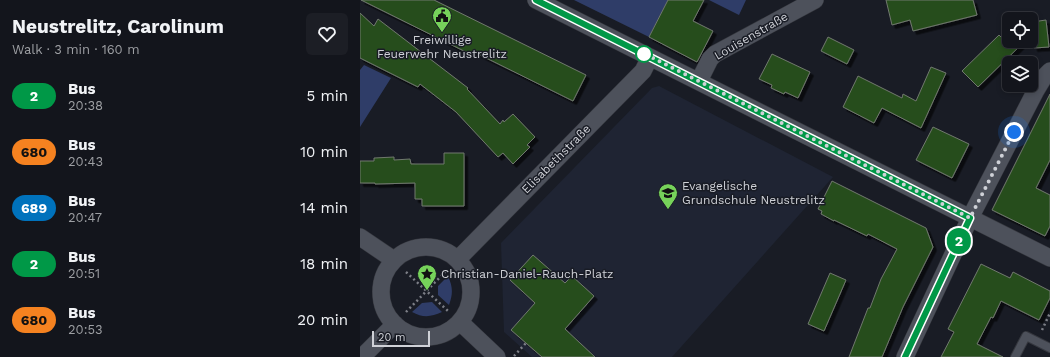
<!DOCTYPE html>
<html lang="en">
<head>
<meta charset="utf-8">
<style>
	body { margin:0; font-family:"Work Sans",sans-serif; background:#1c1e25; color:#f1f3f6; height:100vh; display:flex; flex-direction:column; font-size:15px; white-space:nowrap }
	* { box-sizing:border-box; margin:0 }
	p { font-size:13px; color:#9d9fa3 }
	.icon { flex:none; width:22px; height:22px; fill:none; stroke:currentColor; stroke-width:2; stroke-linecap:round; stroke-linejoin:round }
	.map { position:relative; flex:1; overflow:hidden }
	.details { display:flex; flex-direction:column; background:#13151c; width:360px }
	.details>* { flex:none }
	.badge { padding:0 8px; border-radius:13px; font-size:14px; line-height:26px }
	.tools { position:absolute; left:642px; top:12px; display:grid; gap:8px }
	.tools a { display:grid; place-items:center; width:36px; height:36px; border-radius:6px; background:#13151c; box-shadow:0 2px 6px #0003,0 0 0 1px #32343b; font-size:20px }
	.scale { position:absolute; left:12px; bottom:10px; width:58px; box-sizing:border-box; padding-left:4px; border:2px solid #cfd1d7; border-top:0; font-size:11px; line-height:14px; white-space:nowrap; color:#cfd1d7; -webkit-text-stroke:3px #191c25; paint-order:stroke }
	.you { position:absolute; width:20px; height:20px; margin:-10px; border:3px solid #fff; border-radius:50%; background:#1a73e8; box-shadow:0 0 0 6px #1a73e833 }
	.map>.badge { position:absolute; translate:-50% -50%; box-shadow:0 0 0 2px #fff }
	.round { display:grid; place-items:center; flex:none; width:42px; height:42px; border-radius:6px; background:#1c1e25 }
	.head { display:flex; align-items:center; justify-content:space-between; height:68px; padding:0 12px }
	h1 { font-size:19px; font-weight:700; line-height:30px }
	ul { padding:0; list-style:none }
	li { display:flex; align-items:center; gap:12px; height:56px; padding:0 12px }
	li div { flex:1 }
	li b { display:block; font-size:15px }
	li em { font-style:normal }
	li .badge { min-width:44px; font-weight:700; text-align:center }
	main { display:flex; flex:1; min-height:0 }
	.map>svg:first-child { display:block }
</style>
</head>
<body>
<main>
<section class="details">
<div class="head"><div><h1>Neustrelitz, Carolinum</h1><p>Walk · 3 min · 160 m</p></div><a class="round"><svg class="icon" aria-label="heart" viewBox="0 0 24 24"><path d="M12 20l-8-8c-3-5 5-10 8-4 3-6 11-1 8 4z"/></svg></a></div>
<ul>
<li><span class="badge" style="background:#009847;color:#fff">2</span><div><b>Bus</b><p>20:38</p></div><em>5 min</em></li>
<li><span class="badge" style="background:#f58220;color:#111">680</span><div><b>Bus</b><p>20:43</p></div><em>10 min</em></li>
<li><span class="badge" style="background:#0072bc;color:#fff">689</span><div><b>Bus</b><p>20:47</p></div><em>14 min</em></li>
<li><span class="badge" style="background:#009847;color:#fff">2</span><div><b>Bus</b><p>20:51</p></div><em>18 min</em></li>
<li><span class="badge" style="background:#f58220;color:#111">680</span><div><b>Bus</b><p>20:53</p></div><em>20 min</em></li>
</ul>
</section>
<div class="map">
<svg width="690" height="357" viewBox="0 0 690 357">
	<defs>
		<filter id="shadow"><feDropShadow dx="3.5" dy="3.5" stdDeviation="0" flood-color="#0009"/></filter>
	</defs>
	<rect width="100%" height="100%" fill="#191c25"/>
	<path fill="#1f2433" d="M299,86L473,177L312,357H172L144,332L141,243L292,88Z"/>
	<path fill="#2f3d68" d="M214,0H308L289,37Z
		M349,0H386L379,15Z
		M4,65L31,78L0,127V70Z
		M88,276C93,287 93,294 89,305L78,295V286Z
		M72,302L82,312C71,317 63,318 52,312L62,303Z"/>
	<path fill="#284e1d" stroke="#70786e" filter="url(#shadow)" d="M1,0H74L226,75L213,101L114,52L112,55Z
		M308,0H344L333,21L353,31L337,62L289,37Z
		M526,0H613L617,15L553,31L550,20L532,25Z
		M0,13L14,26L18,19L108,88L107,89L140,124L143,120L144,122L153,114L175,137L167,145L170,147L153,164L143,153L138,157L96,112L60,84L58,87L0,58Z
		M686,20L689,47L674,48L672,22Z
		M639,35L645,41H665L618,87L602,71Z
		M468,37L494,50L487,64L461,51Z
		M412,54L450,72L438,98L425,92L424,94L411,88L412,85L399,79Z
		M571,67L586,73L561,128L522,108L514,123L483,107L498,76L542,98L543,94L556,101Z
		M690,94V160L676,188L690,195V226L685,236L632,210Z
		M573,127L609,144L592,178L556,160Z
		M84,153H104V206H62V199H55V183L15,184V183H0V161H14V158L34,157V160L50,159L51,164H84Z
		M472,181L566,228L573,247L543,307L522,357H489L508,308H510L521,279L537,249L508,234L507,236L474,220V221L461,214L462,211L458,209Z
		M173,255L205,283L212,276L234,296L205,329L235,357H182L151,330L175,303L150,280Z
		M621,264L650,278L653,272L690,291V298L679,320L641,301L633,318L631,317L617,344L643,357H581L594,332L588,329Z
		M470,273L486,280L464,331L448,324Z"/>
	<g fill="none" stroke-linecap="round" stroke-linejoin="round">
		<g stroke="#35373e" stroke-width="10">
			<path id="lane" d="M655,357L666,336L690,348"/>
		</g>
		<g stroke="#35373e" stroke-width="18">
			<path id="street" d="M176,0L690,258
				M339,81L350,59L355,54L455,0
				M0,237L34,260
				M21 292a45 45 0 1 1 90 0a45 45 0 1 1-90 0Z
				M98,259L283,71L290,57
				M100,322L137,357
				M2,357L35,324
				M545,357L610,218L675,92L684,77L690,71"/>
		</g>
		<path stroke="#7d7f87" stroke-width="2.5" stroke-dasharray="2 3" stroke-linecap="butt" d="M46,272L88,311
			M46,312L86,271
			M682,330L690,313
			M154,356L166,343"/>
		<use href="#lane" stroke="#4d515b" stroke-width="8"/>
		<use href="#street" stroke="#4d515b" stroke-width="17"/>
	</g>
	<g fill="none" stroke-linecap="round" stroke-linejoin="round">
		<g stroke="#fff" stroke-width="9">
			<path id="line" d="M176,0L610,218L545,357"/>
		</g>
		<use href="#line" stroke="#009847" stroke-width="6"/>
		<path stroke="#cfd1d7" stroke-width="4" stroke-dasharray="0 7.2" d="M284,54L279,51L610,218L654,132"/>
	</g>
	<defs>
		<g id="civic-pin" transform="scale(1)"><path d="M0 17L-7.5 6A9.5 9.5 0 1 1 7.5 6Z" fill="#76d25a" stroke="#191c25"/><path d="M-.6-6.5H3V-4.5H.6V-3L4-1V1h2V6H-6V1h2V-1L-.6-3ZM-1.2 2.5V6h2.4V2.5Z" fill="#111"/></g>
		<g id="school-pin" transform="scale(1)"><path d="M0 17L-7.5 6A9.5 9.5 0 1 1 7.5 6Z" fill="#76d25a" stroke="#191c25"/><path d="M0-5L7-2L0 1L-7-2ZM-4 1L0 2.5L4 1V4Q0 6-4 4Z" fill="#111"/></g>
		<g id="sight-pin" transform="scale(1)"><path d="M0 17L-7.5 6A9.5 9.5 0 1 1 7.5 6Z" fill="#76d25a" stroke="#191c25"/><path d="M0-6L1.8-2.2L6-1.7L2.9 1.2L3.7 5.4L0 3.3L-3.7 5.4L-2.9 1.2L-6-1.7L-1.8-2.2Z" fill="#111"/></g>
	</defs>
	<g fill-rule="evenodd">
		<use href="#civic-pin" x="82" y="16"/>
		<use href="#school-pin" x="308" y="193"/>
		<use href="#sight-pin" x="67" y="274"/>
	</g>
	<circle fill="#fff" stroke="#009847" stroke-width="2" cx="284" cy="54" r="8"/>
	<g text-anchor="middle" stroke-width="3" stroke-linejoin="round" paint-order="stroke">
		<g font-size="12" fill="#cfd1d7" stroke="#191c25">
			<text transform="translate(391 36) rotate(-30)" y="4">Louisenstraße</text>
			<text transform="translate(196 159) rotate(-45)" y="4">Elisabethstraße</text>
		</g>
		<g font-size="12" fill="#cfd1d7" stroke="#191c25" text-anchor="start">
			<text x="82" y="44" text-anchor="middle">Freiwillige<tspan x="82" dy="14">Feuerwehr Neustrelitz</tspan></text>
			<text x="322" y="190">Evangelische<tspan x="322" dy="14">Grundschule Neustrelitz</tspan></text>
			<text x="81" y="278">Christian-Daniel-Rauch-Platz</text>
		</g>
	</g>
</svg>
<div class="tools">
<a><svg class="icon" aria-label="locate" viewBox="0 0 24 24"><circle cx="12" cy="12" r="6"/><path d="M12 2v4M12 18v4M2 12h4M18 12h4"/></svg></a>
<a><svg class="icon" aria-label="layers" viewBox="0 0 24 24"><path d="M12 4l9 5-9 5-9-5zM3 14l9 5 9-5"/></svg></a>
</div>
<div class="scale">20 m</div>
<div class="you" style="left:654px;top:132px"></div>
<b class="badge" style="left:599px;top:241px;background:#009847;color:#fff">2</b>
</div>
</main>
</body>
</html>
